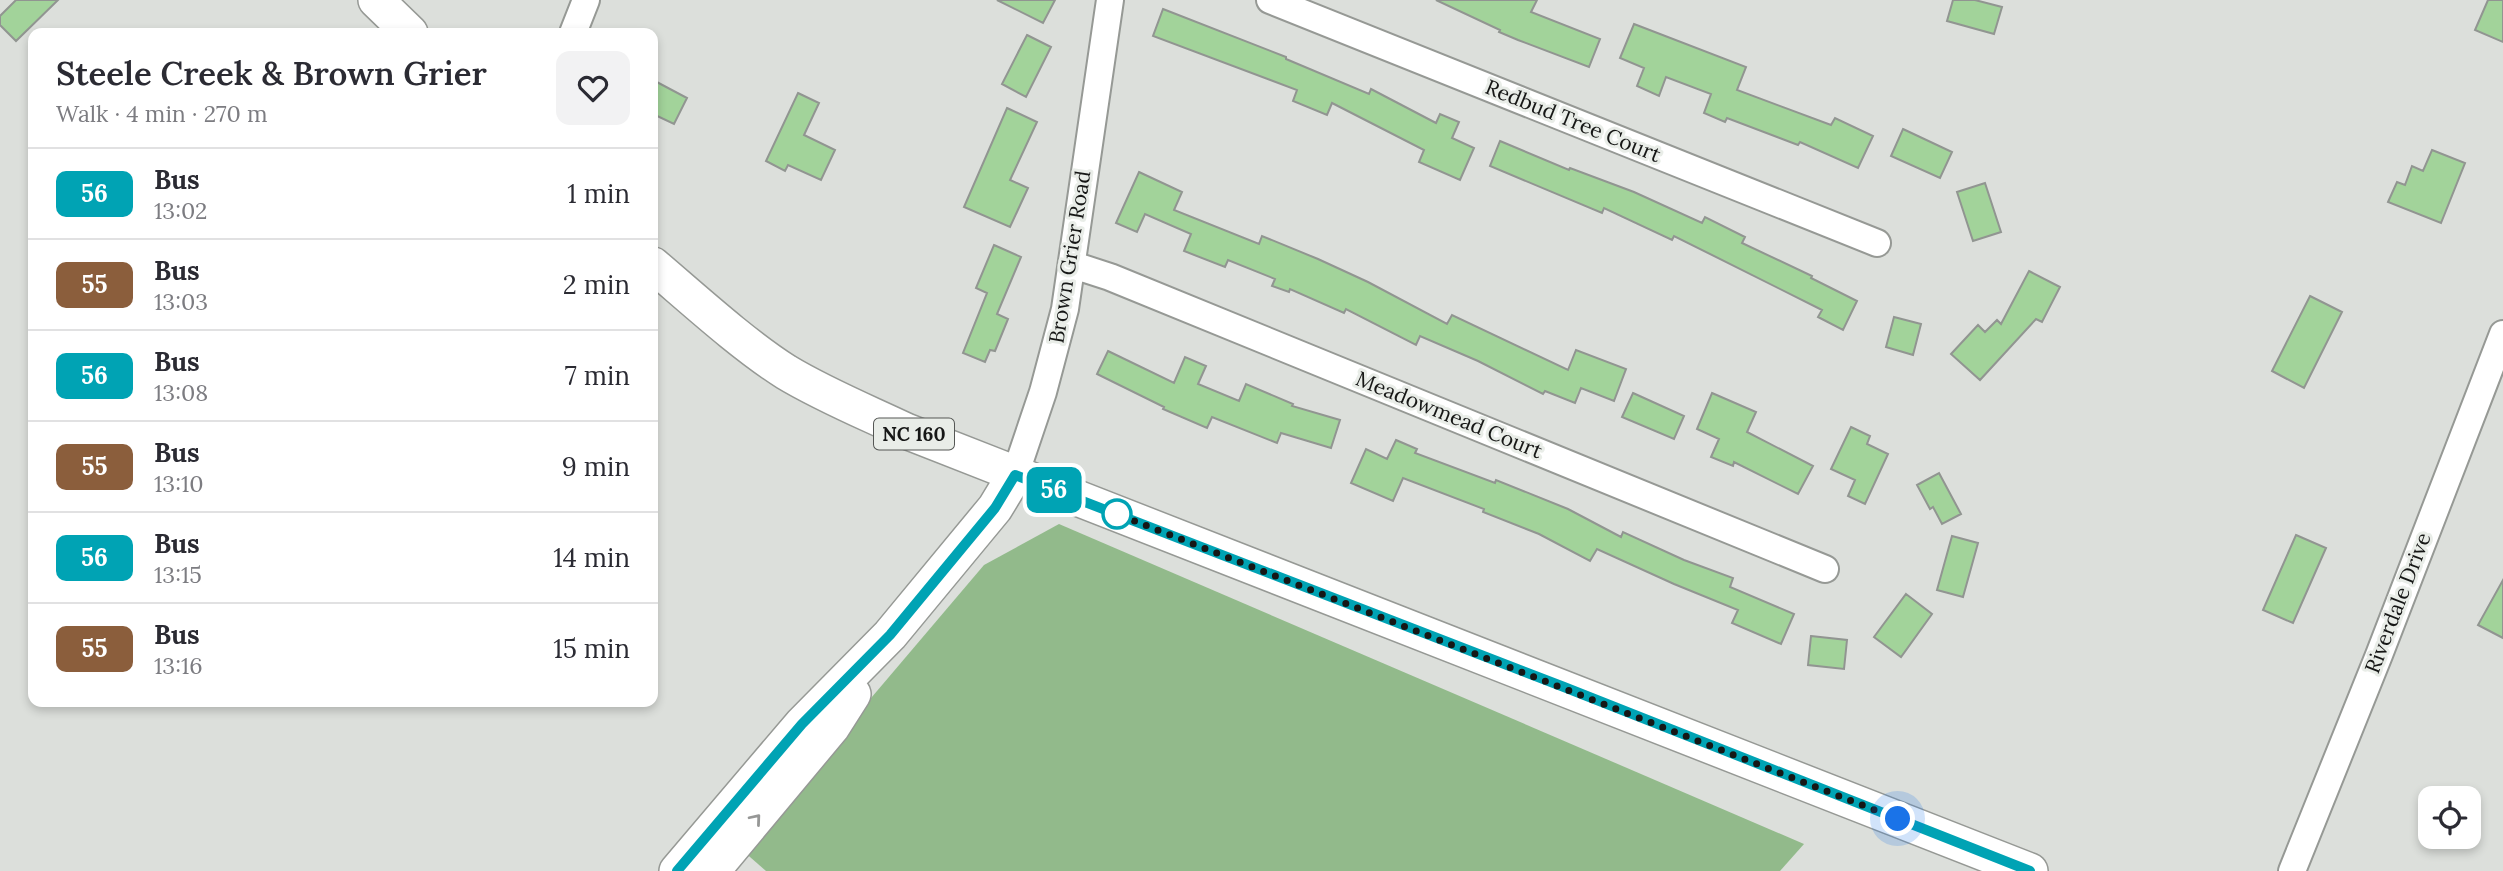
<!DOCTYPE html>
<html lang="en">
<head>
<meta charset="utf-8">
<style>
	body { margin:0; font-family:Lora,serif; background:#f2f2f3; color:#2b2b33; height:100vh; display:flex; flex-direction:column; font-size:26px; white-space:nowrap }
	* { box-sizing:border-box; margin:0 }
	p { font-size:23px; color:#7c7c81 }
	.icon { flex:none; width:38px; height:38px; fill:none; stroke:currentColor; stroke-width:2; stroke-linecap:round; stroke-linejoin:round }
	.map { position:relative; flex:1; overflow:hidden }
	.drawer { position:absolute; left:28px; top:28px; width:630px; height:679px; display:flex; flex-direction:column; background:#fff; border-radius:14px; box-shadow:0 4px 10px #0003 }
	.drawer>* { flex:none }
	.badge { padding:0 14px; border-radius:10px; font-size:24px; line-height:46px }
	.tools { position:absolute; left:2418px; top:786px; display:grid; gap:14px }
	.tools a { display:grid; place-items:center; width:63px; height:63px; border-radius:14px; background:#fff; box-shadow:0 4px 10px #0003; font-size:35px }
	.you { position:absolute; width:35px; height:35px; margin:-18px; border:5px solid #fff; border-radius:50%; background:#1a73e8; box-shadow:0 0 0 10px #1a73e833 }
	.map>.badge { position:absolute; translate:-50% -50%; box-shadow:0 0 0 4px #fff }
	.round { display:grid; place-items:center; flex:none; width:74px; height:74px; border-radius:14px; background:#f2f2f3 }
	.headline { display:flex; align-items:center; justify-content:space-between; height:119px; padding:0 28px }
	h1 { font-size:33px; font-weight:600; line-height:52px }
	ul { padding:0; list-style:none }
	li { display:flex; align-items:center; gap:21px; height:91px; padding:0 28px; border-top:2px solid #e1e1e2 }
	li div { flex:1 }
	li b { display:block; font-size:26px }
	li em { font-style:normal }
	li .badge { min-width:77px; font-weight:700; text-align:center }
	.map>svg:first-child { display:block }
</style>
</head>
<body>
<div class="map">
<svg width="2503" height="871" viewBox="0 0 2503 871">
	<rect width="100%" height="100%" fill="#dcdfdb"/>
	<path fill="#92ba8b" d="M1059,524L1804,844L1780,871H766L742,850L984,565Z"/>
	<path fill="#a2d39a" stroke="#919591" stroke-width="2" d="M16,0H58L16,41L0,25V16Z
		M997,0H1055L1043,23Z
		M1436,0H1537L1531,12L1600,39L1589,67L1518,40L1499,32L1500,30Z
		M1953,0H1975L2002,7L1994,34L1947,21Z
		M2488,0H2503V42L2475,30Z
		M1163,9L1286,57V59L1369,94L1371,89L1436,123L1440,114L1459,122L1452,138L1474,148L1460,180L1419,162L1424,150L1332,103L1327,115L1293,101L1297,90L1153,36Z
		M1634,24L1746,67L1737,90L1831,125L1835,118L1873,136L1858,168L1800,142L1798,145L1727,118L1725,122L1704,113L1711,94L1666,77L1659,96L1637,86L1644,68L1620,58Z
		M1027,35L1051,47L1026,97L1002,84Z
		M653,80L687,98L674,124L653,114Z
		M798,93L819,103L804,135L835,150L821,180L788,165L785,171L766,161Z
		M1007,108L1037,122L1010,180L1028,188L1010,227L964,207Z
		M1903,129L1952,152L1940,178L1891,156Z
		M1500,141L1569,170L1570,168L1634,192L1702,223L1705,217L1745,237L1742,243L1812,276L1811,278L1857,301L1843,330L1818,317L1822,310L1674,236L1672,240L1604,208L1602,213L1490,166Z
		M2432,150L2465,163L2441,223L2388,202L2397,182L2405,185L2412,166L2423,171Z
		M1139,172L1182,192L1174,210L1259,244L1262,236L1318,259L1368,282L1447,324L1452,315L1568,370L1576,350L1626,369L1614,401L1581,388L1575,403L1545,391L1543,394L1478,361L1420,336L1416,345L1346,309L1344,313L1290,289L1289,292L1272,286L1275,279L1228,260L1225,267L1184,251L1191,234L1145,214L1137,232L1116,223Z
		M1985,183L2001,232L1973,241L1957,192Z
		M994,245L1021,257L997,314L1008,319L995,351L990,350L985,362L963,353L987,293L976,288Z
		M2029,271L2060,287L2042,322L2036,319L1980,380L1951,354L1978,325L1985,332L1997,320L2001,324Z
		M2310,296L2342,312L2304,388L2272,371Z
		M1894,317L1921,324L1913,355L1886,347Z
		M1108,351L1174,383L1185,357L1206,366L1198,384L1239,401L1246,384L1293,404L1292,406L1340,420L1331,448L1281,433L1277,443L1212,417L1207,428L1163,409L1164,407L1097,374Z
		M1633,393L1684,416L1674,439L1622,417Z
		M1712,393L1756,412L1747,432L1813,466L1798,494L1734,462L1733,466L1711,457L1719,439L1697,429Z
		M1851,427L1870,436L1867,444L1888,454L1865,504L1848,496L1855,480L1831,469Z
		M1396,440L1417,449L1415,453L1495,483L1496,480L1568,509L1621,537L1623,532L1684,560L1733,578L1730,587L1794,614L1781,644L1732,623L1738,610L1674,584L1597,549L1590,561L1539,534L1483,512L1484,509L1403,478L1393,501L1351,483L1366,449L1387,459Z
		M1939,473L1961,514L1942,524L1933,507L1930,509L1917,485Z
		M2296,535L2326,548L2293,623L2263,610Z
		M1952,536L1978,543L1963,597L1937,590Z
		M2503,580V638L2478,625Z
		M1906,594L1932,614L1901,657L1874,637Z
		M1811,636L1847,640L1844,669L1808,665Z"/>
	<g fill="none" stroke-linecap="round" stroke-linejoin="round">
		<g stroke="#969995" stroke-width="30">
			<path id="minor" d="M1270,0L1877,243
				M573,33L586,0
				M1073,265L1110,277L1825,569
				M1015,475L1043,392L1065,309L1110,0
				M2292,871L2379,655L2503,334"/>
		</g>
		<g stroke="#969995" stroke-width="38">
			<path id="major" d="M376,0L410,33
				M653,265C693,299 742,344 786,372C824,395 866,412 906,431L2030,871
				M677,871L802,724L890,635L995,508L1015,475
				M712,871L832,727L853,694"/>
		</g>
		<use href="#minor" stroke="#fff" stroke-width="26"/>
		<use href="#major" stroke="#fff" stroke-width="35"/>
	</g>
	<defs><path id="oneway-chevron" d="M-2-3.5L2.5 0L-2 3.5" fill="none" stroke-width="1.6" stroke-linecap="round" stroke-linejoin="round" transform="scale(1.75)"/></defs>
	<use stroke="#969796" href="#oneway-chevron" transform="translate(756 819) rotate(-50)"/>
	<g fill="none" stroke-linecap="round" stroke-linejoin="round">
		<g stroke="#fff" stroke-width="16">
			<path id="line" d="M677,871L802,724L890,635L995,508L1015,475L1564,687L2030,871"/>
		</g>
		<use href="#line" stroke="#00a3b4" stroke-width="10"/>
		<path stroke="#161716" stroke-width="7" stroke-dasharray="0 12.6" d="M1117,514L1114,513L1898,819"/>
	</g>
	<circle fill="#fff" stroke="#00a3b4" stroke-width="3.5" cx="1117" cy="514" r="14"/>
	<g text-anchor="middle" stroke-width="6" stroke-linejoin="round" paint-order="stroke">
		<rect fill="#e9ede8" stroke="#555755" stroke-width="2" x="874" y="418.5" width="80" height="31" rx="5"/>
		<g font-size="19" font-weight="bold" fill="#161716">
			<text x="914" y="441">NC 160</text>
		</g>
		<g font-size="21" fill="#161716" stroke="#e9ede8">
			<text transform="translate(1573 121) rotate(22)" y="7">Redbud Tree Court</text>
			<text transform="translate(1070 257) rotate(-81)" y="7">Brown Grier Road</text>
			<text transform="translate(1449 415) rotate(22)" y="7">Meadowmead Court</text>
			<text transform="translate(2398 603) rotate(-69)" y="7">Riverdale Drive</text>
		</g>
	</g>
</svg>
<div class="tools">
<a><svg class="icon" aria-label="locate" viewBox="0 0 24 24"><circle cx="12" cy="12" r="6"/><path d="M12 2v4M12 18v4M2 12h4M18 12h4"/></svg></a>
</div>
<div class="you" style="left:1898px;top:819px"></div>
<b class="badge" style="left:1054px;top:490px;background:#00a3b4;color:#fff">56</b>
<section class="drawer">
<div class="headline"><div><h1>Steele Creek &amp; Brown Grier</h1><p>Walk · 4 min · 270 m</p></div><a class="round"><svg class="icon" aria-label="heart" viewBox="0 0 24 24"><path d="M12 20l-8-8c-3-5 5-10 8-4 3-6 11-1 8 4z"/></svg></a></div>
<ul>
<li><span class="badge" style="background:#00a3b4;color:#fff">56</span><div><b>Bus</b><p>13:02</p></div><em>1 min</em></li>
<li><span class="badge" style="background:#8b5e3c;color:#fff">55</span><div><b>Bus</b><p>13:03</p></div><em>2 min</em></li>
<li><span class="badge" style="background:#00a3b4;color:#fff">56</span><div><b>Bus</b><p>13:08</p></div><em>7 min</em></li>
<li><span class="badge" style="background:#8b5e3c;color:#fff">55</span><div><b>Bus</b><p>13:10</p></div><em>9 min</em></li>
<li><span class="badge" style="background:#00a3b4;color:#fff">56</span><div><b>Bus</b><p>13:15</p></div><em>14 min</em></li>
<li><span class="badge" style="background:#8b5e3c;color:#fff">55</span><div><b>Bus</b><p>13:16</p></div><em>15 min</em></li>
</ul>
</section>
</div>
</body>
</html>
